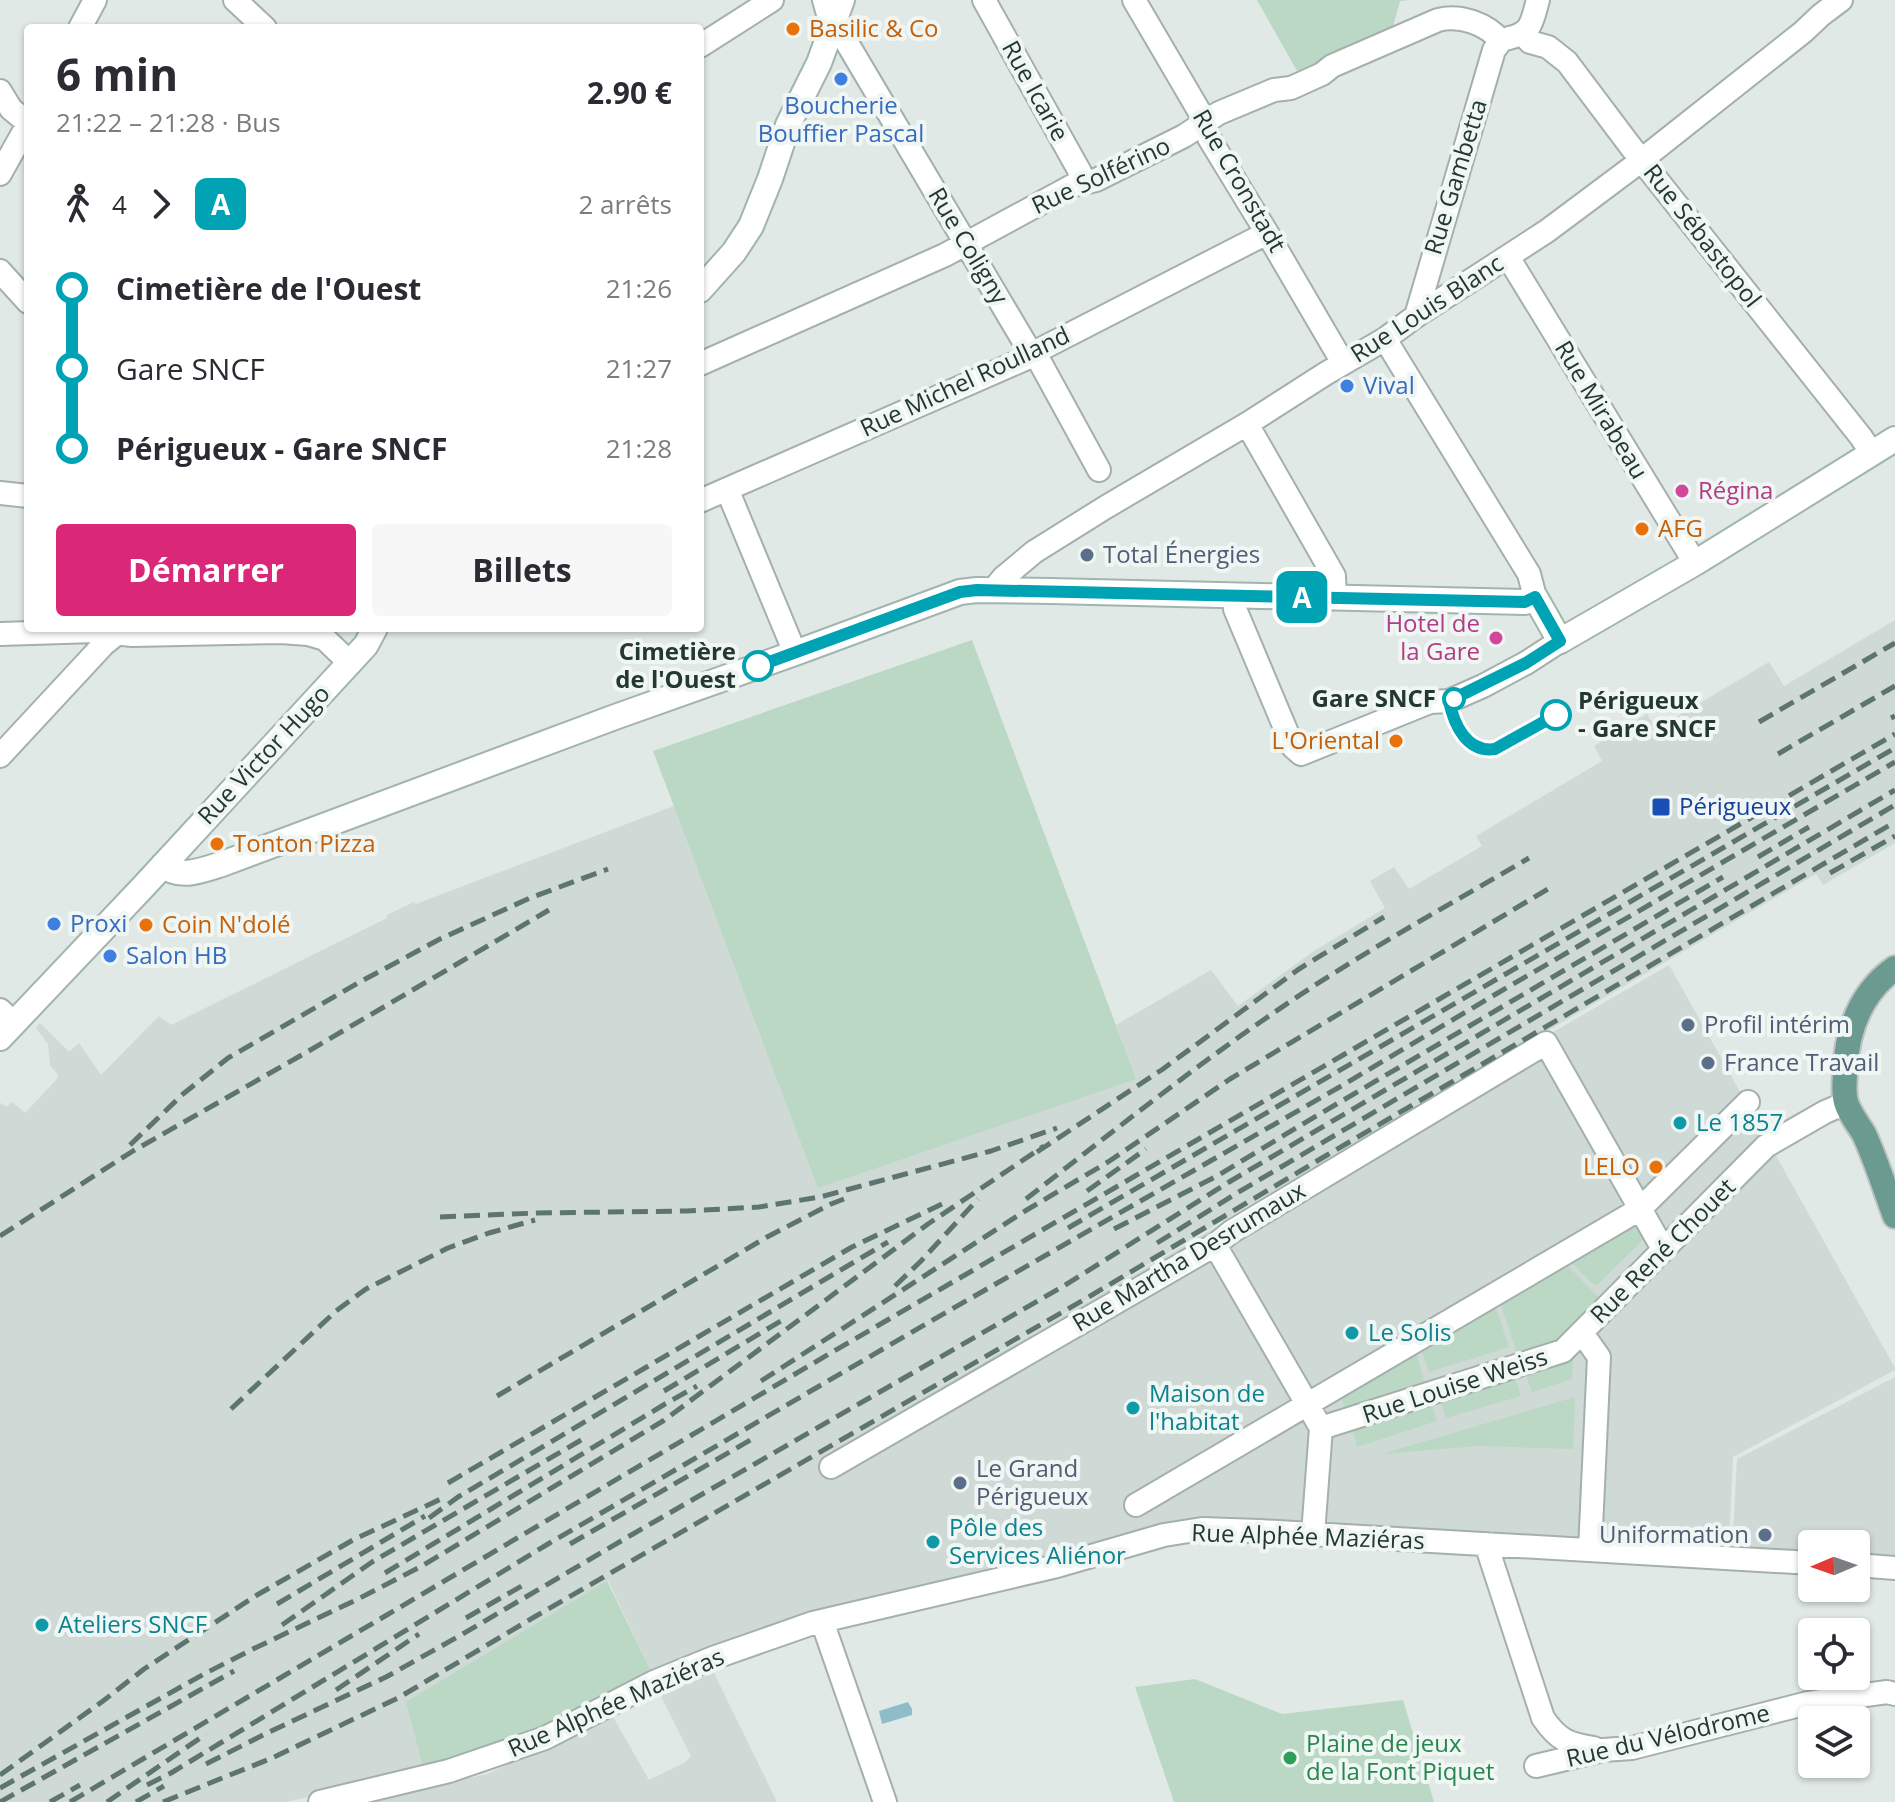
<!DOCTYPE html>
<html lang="fr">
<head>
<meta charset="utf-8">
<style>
	body { margin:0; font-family:"Open Sans",sans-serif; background:#f7f7f7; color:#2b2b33; height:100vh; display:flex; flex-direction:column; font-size:30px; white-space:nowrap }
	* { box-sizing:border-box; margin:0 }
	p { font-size:26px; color:#7c7c81 }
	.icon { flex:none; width:44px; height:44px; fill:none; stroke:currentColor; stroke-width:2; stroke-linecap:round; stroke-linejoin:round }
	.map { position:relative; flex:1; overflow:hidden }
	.drawer { position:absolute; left:24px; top:24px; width:680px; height:608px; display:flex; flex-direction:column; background:#fff; border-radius:8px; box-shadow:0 2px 6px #0004 }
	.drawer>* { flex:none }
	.badge { padding:0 16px; border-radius:12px; font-size:28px; line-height:52px }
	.needle { width:52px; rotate:268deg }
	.tools { position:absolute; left:1798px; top:1530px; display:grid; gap:16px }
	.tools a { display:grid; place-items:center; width:72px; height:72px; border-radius:8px; background:#fff; box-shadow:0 2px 6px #0004; font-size:40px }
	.map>.badge { position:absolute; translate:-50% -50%; box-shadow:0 0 0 4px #fff }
	.legs { display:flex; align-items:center; gap:12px; height:88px; padding:0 32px; font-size:26px }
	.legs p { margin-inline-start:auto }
	.summary { display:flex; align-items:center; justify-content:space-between; height:136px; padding:0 32px }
	h1 { font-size:44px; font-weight:700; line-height:60px }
	.button { display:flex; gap:16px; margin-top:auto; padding:16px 32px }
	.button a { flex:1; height:92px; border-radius:8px; background:#db2777; color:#fff; font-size:32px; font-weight:700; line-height:92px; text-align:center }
	.button a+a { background:#f7f7f7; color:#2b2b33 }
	ul { padding:0 32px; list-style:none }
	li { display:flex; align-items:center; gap:28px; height:80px; font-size:30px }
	li i { display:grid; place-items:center; width:12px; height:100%; margin:0 10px; background:currentColor }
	li i::after { content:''; width:20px; height:20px; margin:-10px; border:6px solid; border-radius:50%; background:#fff }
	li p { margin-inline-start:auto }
	li:first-child i { background:linear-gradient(#0000 50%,currentColor 0) }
	li:last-child i { background:linear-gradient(currentColor 50%,#0000 0) }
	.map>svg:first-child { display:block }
</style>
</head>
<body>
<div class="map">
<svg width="1895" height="1802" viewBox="0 0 1895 1802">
	<rect width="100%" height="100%" fill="#e0e9e6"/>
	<path fill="#cfd9d5" d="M1895,620V843L1823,885L1816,874L877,1423L1669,965L1895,1368V1370L1733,1457L1729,1547L1206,1518L1179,1520L1003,1568L653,1675L608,1581L424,1770L286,1802H0V1104L1,1103L6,1107L12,1102L25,1113L57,1079L58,1075L50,1065L48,1044L36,1028L40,1023L69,1052L79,1043L101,1075L159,1016L171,1025L387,918V915L414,902L416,904L674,806L818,1187L1135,1078L1116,1025L1211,970L1238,1006L1314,951L1385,908L1370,881L1394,867L1409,889L1482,846L1476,836L1602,761L1594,746L1647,714L1656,729L1769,662L1784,686Z
		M1895,1377V1558L1856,1556V1544H1812V1554L1732,1551L1737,1459Z
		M712,1669L777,1802H377L374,1799L487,1774L612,1715L649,1780L684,1763L691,1756L659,1692Z"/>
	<path fill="#bbd8c5" d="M1257,0H1411L1400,1L1392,30L1297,71Z
		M972,640L1136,1079L818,1188L653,751Z
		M1632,1221L1643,1240L1598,1284L1594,1285L1568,1259Z
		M1563,1261L1600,1299L1551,1345L1518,1356L1499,1299Z
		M1494,1302L1509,1347L1429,1372L1420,1345Z
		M1415,1348L1426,1387L1346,1411L1340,1393Z
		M1573,1357L1572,1379L1532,1392L1525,1372Z
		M1514,1375L1521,1396L1446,1418L1440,1399Z
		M1575,1397L1573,1449L1478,1446L1382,1454Z
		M1431,1401L1437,1421L1357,1447L1352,1427Z
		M607,1581L653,1675L543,1731L424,1770L406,1702Z
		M1195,1679L1282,1714L1403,1700L1434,1802H1174L1135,1687Z"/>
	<path fill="#8ebdc9" d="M908,1702L912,1709V1715L882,1724L879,1711Z"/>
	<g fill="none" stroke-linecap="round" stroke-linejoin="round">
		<g stroke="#a4b0ad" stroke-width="26">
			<path id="street" d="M235,0L265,28
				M824,0L832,28L840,31L1026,345L1041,364L1099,470
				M984,0L1080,172L1083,183
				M1134,0L1202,116L1209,138L1267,233L1343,363
				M80,28L95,0
				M1523,34L1530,42L1548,47L1567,62L1631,147L1861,437L1871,452
				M1509,38C1533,33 1532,20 1538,0
				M700,46L772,0
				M0,91L11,109L28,123
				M0,174L28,124
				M1508,257L1695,563
				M0,271L28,302
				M1416,316L1494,50L1501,41
				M1385,339L1529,574L1535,597
				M700,364L945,255L1074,185L1096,180L1184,136L1219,113L1274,90L1291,88L1322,74L1332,66L1438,20C1460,14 1487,24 1501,41
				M1247,424L1334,576L1335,598
				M727,489L795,653
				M0,493L28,496
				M700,501L1025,359L1043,348L1267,233
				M998,590V584L1003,578L1034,552L1106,507L1247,424L1325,374L1385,339L1416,316L1547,231L1630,169L1803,32L1821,15L1841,0
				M1235,596V609L1293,747L1301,754L1430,702L1449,701L1483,686L1526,663L1560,641
				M0,634L95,631L132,635L281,632L308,634L325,639L350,663
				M0,756L104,644L124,628
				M0,1010L14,1023
				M1215,1245L1321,1428L1313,1534
				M1582,1333L1599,1357L1590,1550
				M1321,1428L1563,1351L1766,1146L1825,1112L1846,1103
				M831,1467L1215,1245L1231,1232L1546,1043L1663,1249
				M1136,1505L1640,1209L1748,1102
				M1486,1544L1543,1718C1558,1740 1568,1744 1594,1748
				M1856,1565L1895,1568
				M822,1621L885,1802
				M1536,1766L1603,1750L1632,1748L1808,1703L1887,1692L1895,1694
				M320,1802L449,1771L545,1738L654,1682L713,1658L813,1623L1057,1566L1164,1535L1202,1529L1259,1531L1812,1563"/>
		</g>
		<g stroke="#a1b4ae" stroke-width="28">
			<path id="secondary" d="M700,290L734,252L751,226L770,179L788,125L819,63L842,0
				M163,865C180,880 203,870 222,864L615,717L795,653L960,592L977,590L1051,591L1525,602L1535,597L1560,641L1695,563L1895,439
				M0,1038L144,886L366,645L375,628"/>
		</g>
		<g stroke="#bdc3c2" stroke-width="28">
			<path id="primary" d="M1895,968C1861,992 1847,1030 1845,1071C1845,1081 1843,1092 1846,1102C1849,1113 1858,1124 1864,1134C1876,1160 1885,1189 1895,1216"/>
		</g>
		<use href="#street" stroke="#fff" stroke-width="22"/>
		<use href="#secondary" stroke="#fff" stroke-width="24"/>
		<use href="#primary" stroke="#6a9a90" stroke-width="24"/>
		<path stroke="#5d746f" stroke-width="5" stroke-dasharray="16 8" stroke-linecap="butt" d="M1891,718L1895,716
			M1759,722L1895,643
			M1778,754L1895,686
			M1758,857L1809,827
			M1830,873L1895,836
			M130,1145L183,1094L228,1058L358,983L440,939L530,898L608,869
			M1037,1152L1163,1069L1299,969L1384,917
			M1087,1191L1146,1149
			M1026,1199C1106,1137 1186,1073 1269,1016C1352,958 1442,909 1529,858
			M440,1217L537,1213L687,1211L759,1207L820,1197L991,1151L1057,1128
			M1068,1228L1895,748
			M1114,1229L1217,1176L1301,1125L1723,877
			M0,1236L133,1151L307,1052L549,910
			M1157,1243L1237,1193L1895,805
			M895,1286L921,1261L978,1199
			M761,1381L1025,1211L1108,1162L1230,1079L1548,889
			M664,1391L784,1319
			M497,1396L767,1237L831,1204L844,1199
			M231,1409L336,1311L366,1289L448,1248L489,1233L535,1220
			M448,1483L852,1247L942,1204
			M429,1518L458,1497L888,1242
			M570,1544L754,1438
			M385,1573L665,1404L697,1386
			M277,1604L425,1516
			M466,1618L525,1584
			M282,1625L372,1562L588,1436
			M336,1690L419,1634
			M206,1764L265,1734L386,1677L461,1635L633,1534L1062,1287L1229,1182L1895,790
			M0,1775L103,1701L144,1669L257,1595L353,1540L443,1498
			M147,1785L171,1773L548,1544L931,1321L1343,1085L1496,994L1895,762
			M0,1788L204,1674L255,1648L358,1599L422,1566L663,1421L928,1224L1044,1146
			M0,1802L234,1671
			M50,1802L80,1785
			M70,1802L829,1354L1895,734
			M107,1802L206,1734
			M136,1802L164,1786
			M163,1802L272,1758L398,1698L536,1616L1092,1295L1322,1158L1895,822"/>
	</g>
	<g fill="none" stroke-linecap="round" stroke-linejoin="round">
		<g stroke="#fff" stroke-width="18">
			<path id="line-1" d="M758,666L960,592L977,590L1525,602L1535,597L1560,641L1526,663L1449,701C1454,725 1467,753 1495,749L1556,715"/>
		</g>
		<use href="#line-1" stroke="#00a3b4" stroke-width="12"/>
	</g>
	<g fill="#e8710a" stroke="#f0f6f4" stroke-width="3">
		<circle cx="793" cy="29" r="8"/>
		<circle cx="1642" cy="529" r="8"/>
		<circle cx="1396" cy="741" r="8"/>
		<circle cx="217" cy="844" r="8"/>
		<circle cx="146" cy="925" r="8"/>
		<circle cx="1656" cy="1167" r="8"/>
	</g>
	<g fill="#3f7fe0" stroke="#f0f6f4" stroke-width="3">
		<circle cx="841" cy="79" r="8"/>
		<circle cx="1347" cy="386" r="8"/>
		<circle cx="54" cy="924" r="8"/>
		<circle cx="110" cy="956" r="8"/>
	</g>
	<g fill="#d1479c" stroke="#f0f6f4" stroke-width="3">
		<circle cx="1682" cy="491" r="8"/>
		<circle cx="1496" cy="638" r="8"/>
	</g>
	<g fill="#5c6f8a" stroke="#f0f6f4" stroke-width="3">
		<circle cx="1087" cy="555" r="8"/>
		<circle cx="1688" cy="1025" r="8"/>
		<circle cx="1708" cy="1063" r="8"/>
		<circle cx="960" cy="1483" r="8"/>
		<circle cx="1765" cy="1535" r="8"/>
	</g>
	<g fill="#fff" stroke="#00a3b4" stroke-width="4">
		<circle cx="758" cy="666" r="14"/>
		<circle cx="1454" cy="699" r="10"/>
		<circle cx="1556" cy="715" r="14"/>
	</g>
	<rect fill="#1a4fb4" stroke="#f0f6f4" stroke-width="3" x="1651" y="797" width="20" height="20" rx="4"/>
	<g fill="#0f9aa8" stroke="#f0f6f4" stroke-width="3">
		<circle cx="1680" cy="1123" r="8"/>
		<circle cx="1352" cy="1333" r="8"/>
		<circle cx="1133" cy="1408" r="8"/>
		<circle cx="933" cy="1542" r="8"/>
		<circle cx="42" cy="1625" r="8"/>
	</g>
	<circle fill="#2e9e5b" stroke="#f0f6f4" stroke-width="3" cx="1290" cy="1758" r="8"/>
	<g text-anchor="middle" stroke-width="8" stroke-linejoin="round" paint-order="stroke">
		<g font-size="24" fill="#c56008" stroke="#f0f6f4" text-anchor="start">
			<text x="809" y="37">Basilic &amp; Co</text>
			<text x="1658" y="537">AFG</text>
			<text x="1380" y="749" text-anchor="end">L'Oriental</text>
			<text x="233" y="852">Tonton Pizza</text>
			<text x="162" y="933">Coin N'dolé</text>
			<text x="1640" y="1175" text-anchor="end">LELO</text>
		</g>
		<g font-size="24" fill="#233833" stroke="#f0f6f4">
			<text transform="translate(1035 91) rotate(61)" y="8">Rue Icarie</text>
			<text transform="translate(1101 176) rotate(-25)" y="8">Rue Solférino</text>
			<text transform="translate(1456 177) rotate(-73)" y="8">Rue Gambetta</text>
			<text transform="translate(1239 181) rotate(60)" y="8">Rue Cronstadt</text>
			<text transform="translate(1702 236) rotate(52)" y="8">Rue Sébastopol</text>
			<text transform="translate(968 246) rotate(59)" y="8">Rue Coligny</text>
			<text transform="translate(1427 309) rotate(-33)" y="8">Rue Louis Blanc</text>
			<text transform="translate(965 382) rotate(-25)" y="8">Rue Michel Roulland</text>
			<text transform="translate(1601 410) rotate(59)" y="8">Rue Mirabeau</text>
			<text transform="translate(264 755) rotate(-47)" y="8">Rue Victor Hugo</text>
			<text transform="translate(1663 1251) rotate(-45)" y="8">Rue René Chouet</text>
			<text transform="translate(1189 1257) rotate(-31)" y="8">Rue Martha Desrumaux</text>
			<text transform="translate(1455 1386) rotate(-18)" y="8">Rue Louise Weiss</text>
			<text transform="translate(1308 1537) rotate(2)" y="8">Rue Alphée Maziéras</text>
			<text transform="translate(616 1703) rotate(-24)" y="8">Rue Alphée Maziéras</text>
			<text transform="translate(1668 1736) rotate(-13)" y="8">Rue du Vélodrome</text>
		</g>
		<g font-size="24" fill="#366cbe" stroke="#f0f6f4" text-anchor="start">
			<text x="841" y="114" text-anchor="middle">Boucherie<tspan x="841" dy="28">Bouffier Pascal</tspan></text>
			<text x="1363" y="394">Vival</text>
			<text x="70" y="932">Proxi</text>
			<text x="126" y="964">Salon HB</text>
		</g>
		<g font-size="24" fill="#b23c85" stroke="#f0f6f4" text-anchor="start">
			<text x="1698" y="499">Régina</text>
			<text x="1480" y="632" text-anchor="end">Hotel de<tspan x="1480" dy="28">la Gare</tspan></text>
		</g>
		<g font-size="24" fill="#4e5e75" stroke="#f0f6f4" text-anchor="start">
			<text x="1103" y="563">Total Énergies</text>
			<text x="1704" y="1033">Profil intérim</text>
			<text x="1724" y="1071">France Travail</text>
			<text x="976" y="1477">Le Grand<tspan x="976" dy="28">Périgueux</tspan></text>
			<text x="1749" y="1543" text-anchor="end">Uniformation</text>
		</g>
		<g font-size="24" font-weight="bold" fill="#233833" stroke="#f0f6f4" text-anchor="end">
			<text x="736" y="660">Cimetière<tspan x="736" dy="28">de l'Ouest</tspan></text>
			<text x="1436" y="707">Gare SNCF</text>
			<text x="1578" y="709" text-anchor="start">Périgueux<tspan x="1578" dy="28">- Gare SNCF</tspan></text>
		</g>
		<g font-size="24" fill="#164399" stroke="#f0f6f4" text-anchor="start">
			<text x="1679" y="815">Périgueux</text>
		</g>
		<g font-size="24" fill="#0d838f" stroke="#f0f6f4" text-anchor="start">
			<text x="1696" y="1131">Le 1857</text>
			<text x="1368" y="1341">Le Solis</text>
			<text x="1149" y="1402">Maison de<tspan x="1149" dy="28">l'habitat</tspan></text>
			<text x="949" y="1536">Pôle des<tspan x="949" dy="28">Services Aliénor</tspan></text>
			<text x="58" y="1633">Ateliers SNCF</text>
		</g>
		<g font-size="24" fill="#27864d" stroke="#f0f6f4" text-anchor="start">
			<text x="1306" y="1752">Plaine de jeux<tspan x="1306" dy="28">de la Font Piquet</tspan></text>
		</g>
	</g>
</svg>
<div class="tools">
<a><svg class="needle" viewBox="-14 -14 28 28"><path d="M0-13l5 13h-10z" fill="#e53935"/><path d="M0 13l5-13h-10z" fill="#7c7c81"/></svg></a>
<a><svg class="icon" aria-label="locate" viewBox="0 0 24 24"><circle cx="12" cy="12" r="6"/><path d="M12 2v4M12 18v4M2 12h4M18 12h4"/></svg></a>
<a><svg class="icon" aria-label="layers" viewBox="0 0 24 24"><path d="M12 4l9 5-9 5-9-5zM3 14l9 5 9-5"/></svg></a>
</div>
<b class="badge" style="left:1302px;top:597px;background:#00a3b4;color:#fff">A</b>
<section class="drawer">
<div class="summary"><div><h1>6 min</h1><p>21:22 – 21:28 · Bus</p></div><b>2.90 €</b></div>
<div class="legs"><svg class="icon" aria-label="walk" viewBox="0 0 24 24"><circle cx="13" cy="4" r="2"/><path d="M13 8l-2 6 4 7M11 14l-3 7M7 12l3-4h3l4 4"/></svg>4<svg class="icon" aria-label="forward" viewBox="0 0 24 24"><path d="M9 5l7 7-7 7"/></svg><b class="badge" style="background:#00a3b4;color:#fff">A</b><p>2 arrêts</p></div>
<ul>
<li><i style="color:#00a3b4"></i><b>Cimetière de l'Ouest</b><p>21:26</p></li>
<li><i style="color:#00a3b4"></i><span>Gare SNCF</span><p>21:27</p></li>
<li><i style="color:#00a3b4"></i><b>Périgueux - Gare SNCF</b><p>21:28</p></li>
</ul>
<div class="button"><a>Démarrer</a><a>Billets</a></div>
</section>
</div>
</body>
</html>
